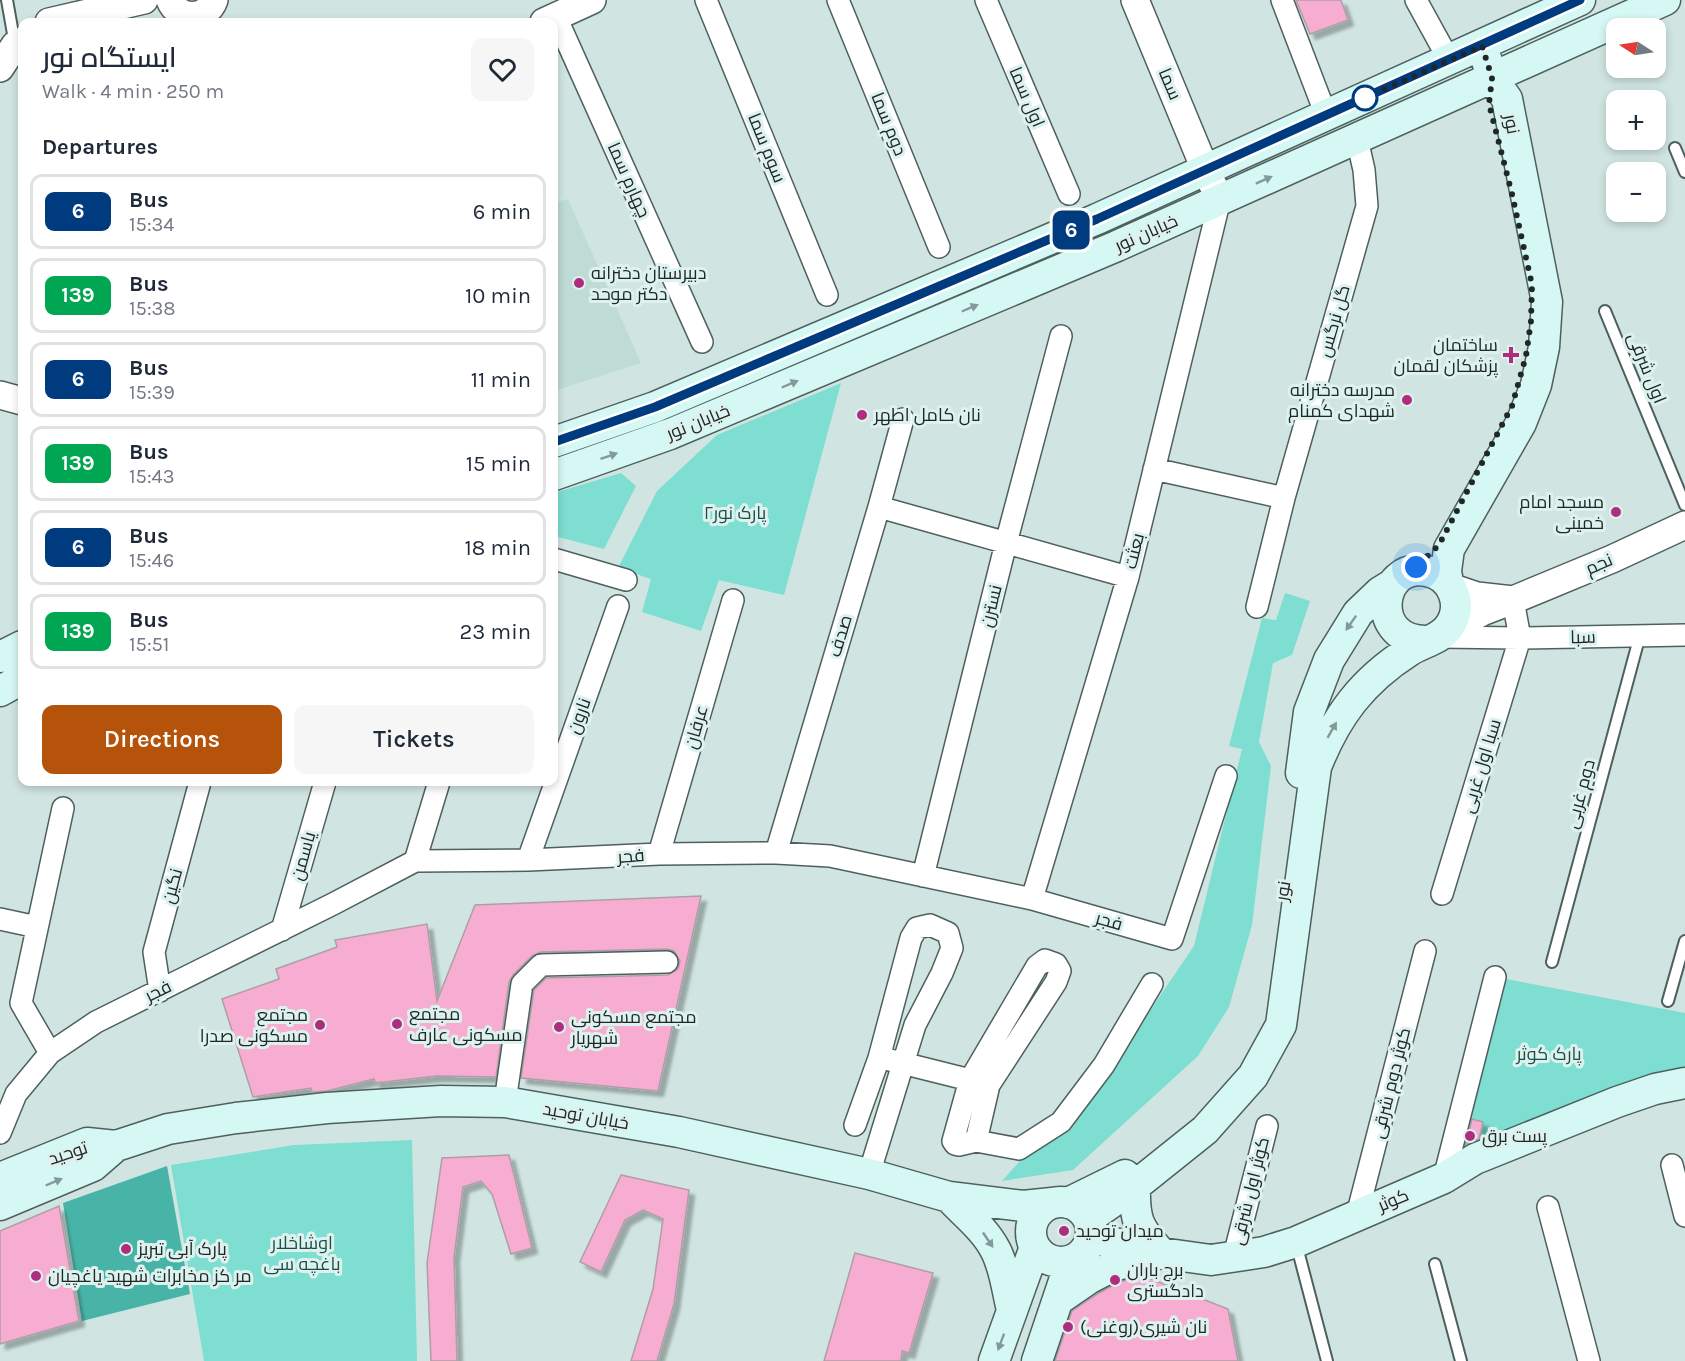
<!DOCTYPE html>
<html lang="en">
<head>
<meta charset="utf-8">
<style>
	body { margin:0; font-family:Karla,Cairo,sans-serif; background:#f6f6f7; color:#1f2937; height:100vh; display:flex; flex-direction:column; font-size:22px; white-space:nowrap }
	* { box-sizing:border-box; margin:0 }
	p { font-size:20px; color:#747a83 }
	.icon { flex:none; width:33px; height:33px; fill:none; stroke:currentColor; stroke-width:2; stroke-linecap:round; stroke-linejoin:round }
	.map { position:relative; flex:1; overflow:hidden }
	.sheet { position:absolute; left:18px; top:18px; width:540px; height:768px; display:flex; flex-direction:column; background:#fff; border-radius:12px; box-shadow:0 3px 9px #0003 }
	.sheet>* { flex:none }
	.badge { padding:0 12px; border-radius:9px; font-size:21px; line-height:39px }
	.needle { width:39px; rotate:282deg }
	.tools { position:absolute; left:1606px; top:18px; display:grid; gap:12px }
	.tools a { display:grid; place-items:center; width:60px; height:60px; border-radius:12px; background:#fff; box-shadow:0 3px 9px #0003; font-size:30px }
	.you { position:absolute; width:30px; height:30px; margin:-15px; border:4px solid #fff; border-radius:50%; background:#1a73e8; box-shadow:0 0 0 9px #1a73e833 }
	.map>.badge { position:absolute; translate:-50% -50%; box-shadow:0 0 0 3px #fff }
	h2 { padding:0 24px; font-size:22px; line-height:54px }
	.round { display:grid; place-items:center; flex:none; width:63px; height:63px; border-radius:12px; background:#f6f6f7 }
	.head { display:flex; align-items:center; justify-content:space-between; height:102px; padding:0 24px }
	h1 { font-size:28px; font-weight:600; line-height:45px }
	.primary-button { display:flex; gap:12px; margin-top:auto; padding:12px 24px }
	.primary-button a { flex:1; height:69px; border-radius:12px; background:#b45309; color:#fff; font-size:24px; font-weight:600; line-height:69px; text-align:center }
	.primary-button a+a { background:#f6f6f7; color:#1f2937 }
	ul { padding:0; list-style:none }
	li { display:flex; align-items:center; gap:18px; height:75px; margin:0 12px 9px; padding:0 12px; border:3px solid #e0e1e3; border-radius:12px }
	li div { flex:1 }
	li b { display:block; font-size:22px }
	li em { font-style:normal }
	li .badge { min-width:66px; font-weight:700; text-align:center }
	.map>svg:first-child { display:block }
</style>
</head>
<body>
<div class="map">
<svg width="1685" height="1361" viewBox="0 0 1685 1361">
	<defs>
		<filter id="shadow"><feDropShadow dx="5.5" dy="5.5" stdDeviation="1.5" flood-color="#0004"/></filter>
	</defs>
	<rect width="100%" height="100%" fill="#d0e5e1"/>
	<path fill="#bedbd6" d="M568,199L641,363L554,391V203Z"/>
	<path fill="#7dded1" d="M841,383L784,595L719,580L701,631L642,612L651,579L618,568L657,491L717,435Z
		M621,473L636,486L604,549L554,536V493Z
		M1285,593L1310,601L1292,655L1273,663L1259,742L1271,766L1252,925L1229,1007L1198,1056L1073,1170L1002,1181L1026,1154L1087,1103L1194,946L1242,749L1229,746L1262,618L1276,620Z
		M1501,978L1685,1013V1079L1477,1154L1457,1150Z
		M412,1140L417,1361H204L171,1165L294,1145Z"/>
	<path fill="#47b4a7" d="M167,1166L190,1294L82,1321L63,1203Z"/>
	<path fill="#f7acd2" stroke="#af9ea6" stroke-width="1.5" filter="url(#shadow)" d="M1296,0H1341L1348,20L1310,34Z
		M701,896L658,1091L521,1078L534,990L546,978L668,975L678,969L680,961L674,951L667,949L541,952L532,956L513,975L509,982L496,1077L437,1076L375,1083L374,1079L327,1091L312,1092L311,1088L253,1097L222,999L279,979L276,969L337,947L335,940L427,924L437,1001L475,905Z
		M1472,1119L1483,1122L1479,1139L1466,1144Z
		M509,1155L532,1248L511,1254L492,1194L481,1181L463,1187L454,1257L457,1361H431L427,1263L442,1158Z
		M621,1175L689,1190L674,1304L657,1361H631L653,1289L663,1219L643,1210L625,1220L601,1272L580,1262Z
		M59,1206L79,1321L0,1344V1231Z
		M855,1253L933,1273L909,1353L902,1351L901,1361H824Z
		M1144,1276L1228,1309L1238,1361H1055L1072,1311L1099,1293L1119,1282Z"/>
	<g fill="none" stroke-linecap="round" stroke-linejoin="round">
		<g stroke="#4e605d" stroke-width="14">
			<path id="service" d="M7,0L15,45
				M1675,148L1685,172
				M1605,311L1685,505
				M1552,962L1640,635
				M1668,1001L1685,941
				M1296,1243L1327,1361
				M1435,1264L1461,1361"/>
		</g>
		<g stroke="#4e605d" stroke-width="24">
			<path id="minor" d="M706,0L827,295
				M838,0L939,247
				M986,0L1069,194
				M1282,0L1326,115
				M1416,0L1449,60
				M556,17L702,342
				M1154,469L1284,498
				M879,507L1128,577
				M554,559L626,580
				M1513,600L1520,638L1685,635
				M1257,607L1284,498L1367,206L1364,170L1357,139
				M1438,637L1520,638L1442,894
				M776,853L879,507L903,419
				M659,854L733,600
				M528,860L618,606
				M415,861L439,782
				M923,876L1006,543L1061,336
				M1032,899L1128,577L1220,199
				M0,919L37,927
				M282,930L325,782
				M1045,960L1056,964L1060,971L1056,982L989,1085L976,1141L959,1145L955,1144L953,1141L970,1080L1037,966Z
				M160,991L154,952L200,782
				M50,1053L21,1003L63,808
				M890,1060L982,1083
				M505,1102L522,984L541,965L667,962
				M855,1125L879,1058L911,938L917,928L930,925L948,933L952,948L942,973L915,1025L869,1174
				M0,1133L16,1094L50,1053L96,1022L333,904L415,861L528,860L659,854L776,853L830,856L1032,899L1172,939L1226,776
				M976,1141L1019,1149L1061,1122L1104,1065L1152,984
				M1672,1165L1685,1216
				M1444,1178L1495,977
				M1548,1207L1589,1361
				M1357,1215L1425,951
				M1234,1256L1267,1126"/>
		</g>
		<g stroke="#4e605d" stroke-width="30">
			<path id="tertiary" d="M170,0C178,21 207,20 214,0
				M1135,0L1205,169L1220,199
				M49,22L144,0
				M544,22L592,0
				M0,68L15,45L22,41
				M0,395L22,401
				M1513,600L1612,559L1685,525
				M1443,633L1482,612L1513,600L1477,596L1450,587"/>
		</g>
		<g stroke="#4e605d" stroke-width="33">
			<path id="secondary" d="M554,442L655,407L1097,219L1580,0
				M554,475L670,434L1117,246L1665,0
				M1448,583L1446,571L1449,549L1521,423L1536,385L1544,347L1547,302L1507,99L1492,78L1487,61
				M0,657L22,646
				M0,691L22,679
				M1301,773L1309,712L1329,660L1358,613L1380,592L1393,584
				M0,1178L87,1143L116,1146L168,1129L236,1118L327,1108L441,1101L505,1102L679,1132L869,1174L949,1197L1023,1206L1052,1203
				M949,1197C965,1214 985,1229 996,1251C1005,1269 1007,1290 1012,1310
				M1031 1232a30 30 0 1 1 60 0a30 30 0 1 1-60 0Z
				M1068,1203L1125,1175
				M0,1205L93,1166L116,1146
				M1088,1219L1135,1186L1205,1130L1253,1076L1281,1025L1316,767C1336,716 1362,681 1409,651C1421,643 1439,640 1448,628C1465,607 1453,576 1427,571C1378,561 1368,643 1428,641
				M1090,1238L1161,1253L1211,1260L1264,1252L1296,1242L1444,1178L1475,1159L1617,1102L1655,1089L1685,1083
				M1058,1300L1090,1278L1113,1266L1161,1253C1138,1228 1134,1220 1135,1186
				M994,1361L1035,1247
				M1037,1361L1064,1281"/>
		</g>
		<use href="#service" stroke="#fff" stroke-width="10"/>
		<use href="#minor" stroke="#fff" stroke-width="21"/>
		<use href="#tertiary" stroke="#fff" stroke-width="27"/>
		<use href="#secondary" stroke="#d5f8f4" stroke-width="30"/>
	</g>
	<defs><path id="oneway-solid" d="M-6-.8H1V-3.2L6.5 0L1 3.2V.8H-6Z" transform="scale(1.5)"/></defs>
	<g fill="#849a98">
		<use href="#oneway-solid" transform="translate(1264 180) rotate(-24)"/>
		<use href="#oneway-solid" transform="translate(970 308) rotate(-23)"/>
		<use href="#oneway-solid" transform="translate(790 384) rotate(-23)"/>
		<use href="#oneway-solid" transform="translate(609 456) rotate(-19)"/>
		<use href="#oneway-solid" transform="translate(1351 623) rotate(125)"/>
		<use href="#oneway-solid" transform="translate(1332 730) rotate(-60)"/>
		<use href="#oneway-solid" transform="translate(54 1182) rotate(-23)"/>
		<use href="#oneway-solid" transform="translate(988 1240) rotate(56)"/>
		<use href="#oneway-solid" transform="translate(1001 1342) rotate(110)"/>
	</g>
	<g fill="none" stroke-linecap="round" stroke-linejoin="round">
		<g stroke="#fff" stroke-width="14">
			<path id="line" d="M554,442L655,407L1097,219L1580,0"/>
		</g>
		<use href="#line" stroke="#003b80" stroke-width="9"/>
		<path stroke="#202827" stroke-width="6" stroke-dasharray="0 10.8" d="M1365,98L1482,46L1492,78L1489,104L1512,194L1532,285L1531,321L1526,356L1512,406L1439,545L1416,567"/>
	</g>
	<circle fill="#fff" stroke="#003b80" stroke-width="3" cx="1365" cy="98" r="12"/>
	<g fill="#ad2e7d" stroke="#ddf2ee" stroke-width="2">
		<circle cx="579" cy="283" r="6"/>
		<path d="M1508 346h6v6h6v6h-6v6h-6v-6h-6v-6h6z"/>
		<circle cx="1407" cy="400" r="6"/>
		<circle cx="862" cy="415" r="6"/>
		<circle cx="1616" cy="512" r="6"/>
		<circle cx="397" cy="1024" r="6"/>
		<circle cx="320" cy="1025" r="6"/>
		<circle cx="559" cy="1027" r="6"/>
		<circle cx="1470" cy="1136" r="6"/>
		<circle cx="1064" cy="1231" r="6"/>
		<circle cx="126" cy="1249" r="6"/>
		<circle cx="36" cy="1276" r="6"/>
		<circle cx="1115" cy="1280" r="6"/>
		<circle cx="1068" cy="1327" r="6"/>
	</g>
	<g text-anchor="middle" stroke-width="6" stroke-linejoin="round" paint-order="stroke">
		<g font-size="18" fill="#202827" stroke="#ddf2ee">
			<text transform="translate(1170 84) rotate(67)" y="6">سما</text>
			<text transform="translate(1027 97) rotate(67)" y="6">اول سما</text>
			<text transform="translate(889 124) rotate(68)" y="6">دوم سما</text>
			<text transform="translate(1512 124) rotate(79)" y="6">نور</text>
			<text transform="translate(767 148) rotate(68)" y="6">سوم سما</text>
			<text transform="translate(629 180) rotate(66)" y="6">چهارم سما</text>
			<text transform="translate(1146 233) rotate(-24)" y="6">خیابان نور</text>
			<text transform="translate(1334 321) rotate(-74)" y="6">گل نرگس</text>
			<text transform="translate(1647 368) rotate(68)" y="6">اول شرقی</text>
			<text transform="translate(698 422) rotate(-22)" y="6">خیابان نور</text>
			<text transform="translate(1134 551) rotate(-76)" y="6">بعثت</text>
			<text transform="translate(1599 564) rotate(-23)" y="6">نجم</text>
			<text transform="translate(991 606) rotate(-76)" y="6">نسترن</text>
			<text transform="translate(840 636) rotate(-73)" y="6">صدف</text>
			<text transform="translate(1583 637) rotate(-1)" y="6">سبا</text>
			<text transform="translate(579 716) rotate(-70)" y="6">نارون</text>
			<text transform="translate(696 727) rotate(-74)" y="6">عرفان</text>
			<text transform="translate(1481 766) rotate(-73)" y="6">سبا اول غربی</text>
			<text transform="translate(1580 794) rotate(-75)" y="6">دوم غربی</text>
			<text transform="translate(303 856) rotate(-74)" y="6">یاسمن</text>
			<text transform="translate(631 856) rotate(-4)" y="6">فجر</text>
			<text transform="translate(172 886) rotate(-75)" y="6">نگین</text>
			<text transform="translate(1283 891) rotate(-81)" y="6">نور</text>
			<text transform="translate(1109 921) rotate(16)" y="6">فجر</text>
			<text transform="translate(158 991) rotate(-26)" y="6">فجر</text>
			<text transform="translate(1391 1083) rotate(-76)" y="6">کوثر دوم شرقی</text>
			<text transform="translate(586 1116) rotate(10)" y="6">خیابان توحید</text>
			<text transform="translate(68 1153) rotate(-18)" y="6">توحید</text>
			<text transform="translate(1250 1191) rotate(-76)" y="6">کوثر اول شرقی</text>
			<text transform="translate(1393 1200) rotate(-23)" y="6">کوثر</text>
		</g>
		<g font-size="18" fill="#202827" stroke="#ddf2ee" text-anchor="start">
			<text x="591" y="279">دبیرستان دخترانه<tspan x="591" dy="21">دکتر موحد</tspan></text>
			<text x="1498" y="351" text-anchor="end">ساختمان<tspan x="1498" dy="21">پزشکان لقمان</tspan></text>
			<text x="1395" y="396" text-anchor="end">مدرسه دخترانه<tspan x="1395" dy="21">شهدای کمنام</tspan></text>
			<text x="874" y="421">نان کامل اطهر</text>
			<text x="1604" y="508" text-anchor="end">مسجد امام<tspan x="1604" dy="21">خمینی</tspan></text>
			<text x="409" y="1020">مجتمع<tspan x="409" dy="21">مسکونی عارف</tspan></text>
			<text x="308" y="1021" text-anchor="end">مجتمع<tspan x="308" dy="21">مسکونی صدرا</tspan></text>
			<text x="571" y="1023">مجتمع مسکونی<tspan x="571" dy="21">شهریار</tspan></text>
			<text x="1482" y="1142">پست برق</text>
			<text x="1076" y="1237">میدان توحید</text>
			<text x="138" y="1255">پارک آبی تبریز</text>
			<text x="1127" y="1276">برج باران<tspan x="1127" dy="21">دادگستری</tspan></text>
			<text x="48" y="1282">مر کز مخابرات شهید یاغچیان</text>
			<text x="1080" y="1333">نان شیری(روغنی)</text>
		</g>
		<g font-size="18" fill="#1d4d47" stroke="#ddf2ee">
			<text x="735" y="519">پارک نور۲</text>
			<text x="1549" y="1060">پارک کوثر</text>
			<text x="302" y="1249">اوشاخلار<tspan x="302" dy="21">باغچه سی</tspan></text>
		</g>
	</g>
</svg>
<div class="tools">
<a><svg class="needle" viewBox="-14 -14 28 28"><path d="M0-13l5 13h-10z" fill="#e53935"/><path d="M0 13l5-13h-10z" fill="#747a83"/></svg></a>
<a>+</a>
<a>−</a>
</div>
<div class="you" style="left:1416px;top:567px"></div>
<b class="badge" style="left:1071px;top:230px;background:#003b80;color:#fff">6</b>
<section class="sheet">
<div class="head"><div><h1>ایستگاه نور</h1><p>Walk · 4 min · 250 m</p></div><a class="round"><svg class="icon" aria-label="heart" viewBox="0 0 24 24"><path d="M12 20l-8-8c-3-5 5-10 8-4 3-6 11-1 8 4z"/></svg></a></div>
<h2>Departures</h2>
<ul>
<li><span class="badge" style="background:#003b80;color:#fff">6</span><div><b>Bus</b><p>15:34</p></div><em>6 min</em></li>
<li><span class="badge" style="background:#00a651;color:#fff">139</span><div><b>Bus</b><p>15:38</p></div><em>10 min</em></li>
<li><span class="badge" style="background:#003b80;color:#fff">6</span><div><b>Bus</b><p>15:39</p></div><em>11 min</em></li>
<li><span class="badge" style="background:#00a651;color:#fff">139</span><div><b>Bus</b><p>15:43</p></div><em>15 min</em></li>
<li><span class="badge" style="background:#003b80;color:#fff">6</span><div><b>Bus</b><p>15:46</p></div><em>18 min</em></li>
<li><span class="badge" style="background:#00a651;color:#fff">139</span><div><b>Bus</b><p>15:51</p></div><em>23 min</em></li>
</ul>
<div class="primary-button"><a>Directions</a><a>Tickets</a></div>
</section>
</div>
</body>
</html>
